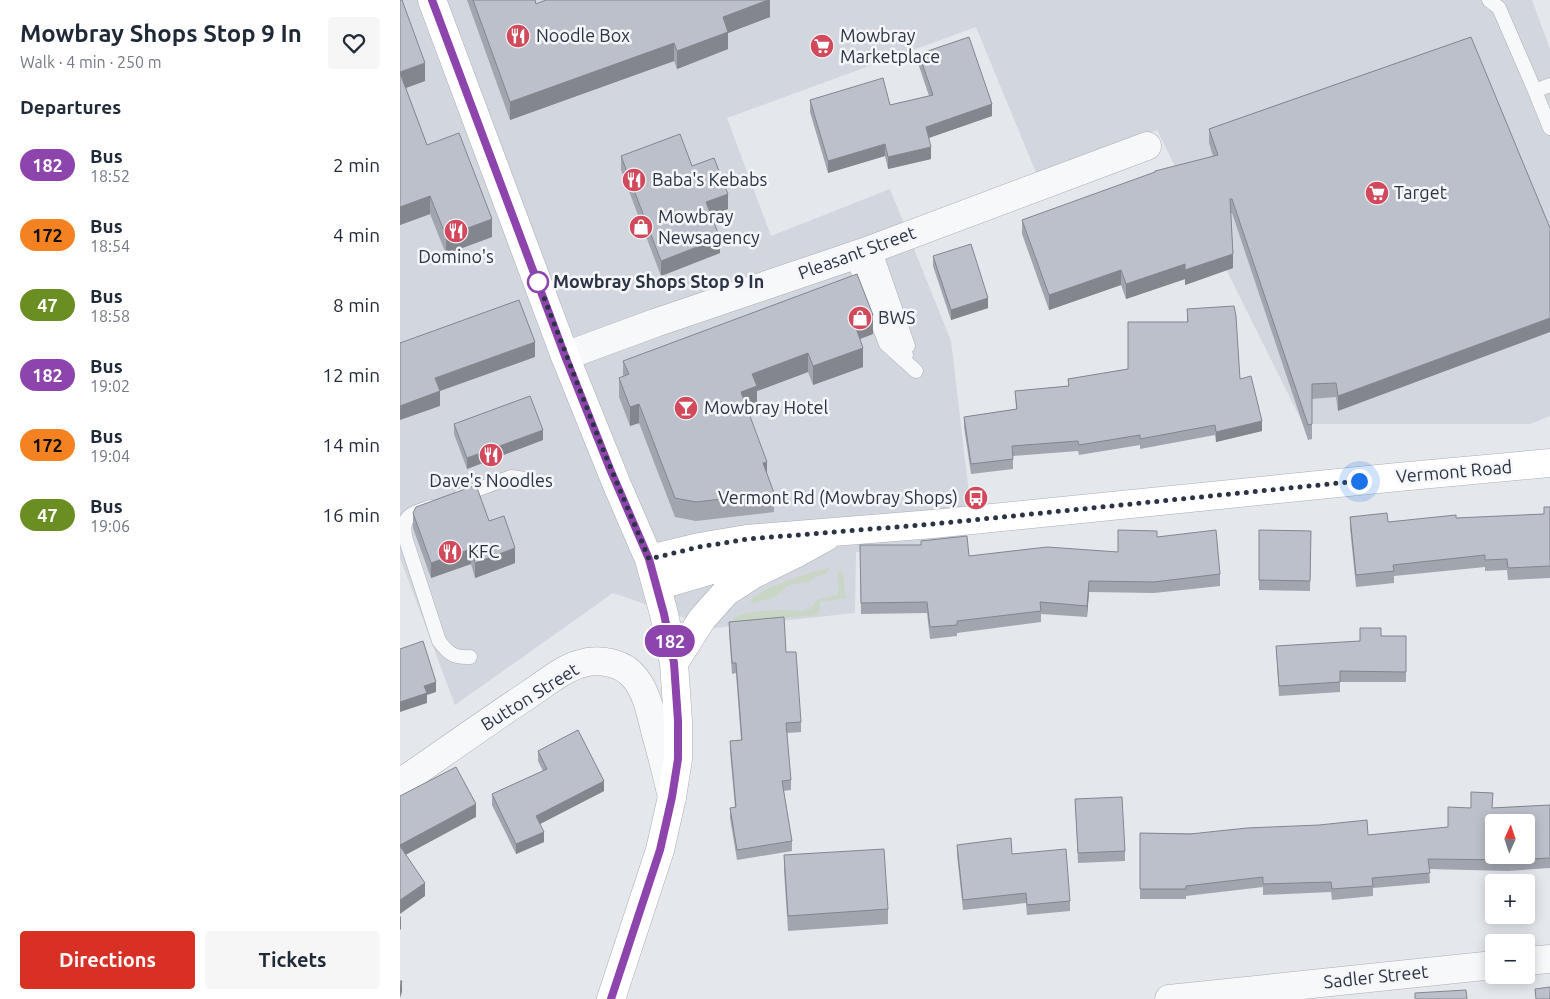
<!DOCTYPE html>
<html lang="en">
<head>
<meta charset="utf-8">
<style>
	body { margin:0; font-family:Ubuntu,sans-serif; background:#f6f6f7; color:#1f2937; height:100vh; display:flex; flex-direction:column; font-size:19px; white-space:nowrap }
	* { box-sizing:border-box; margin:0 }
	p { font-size:16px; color:#747a83 }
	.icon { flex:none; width:28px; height:28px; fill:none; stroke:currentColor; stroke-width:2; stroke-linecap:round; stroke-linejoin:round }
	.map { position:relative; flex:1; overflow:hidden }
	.sheet { display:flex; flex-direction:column; background:#fff; width:400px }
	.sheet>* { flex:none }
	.badge { padding:0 10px; border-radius:16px; font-size:18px; line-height:32px }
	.needle { width:32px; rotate:3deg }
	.controls { position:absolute; left:1085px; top:814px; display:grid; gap:10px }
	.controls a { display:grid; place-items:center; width:50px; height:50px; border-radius:5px; background:#fff; box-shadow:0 2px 12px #0003; font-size:25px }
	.you { position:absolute; width:25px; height:25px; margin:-12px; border:4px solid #fff; border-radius:50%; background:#1a73e8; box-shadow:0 0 0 8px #1a73e833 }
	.map>.badge { position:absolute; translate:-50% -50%; box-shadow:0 0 0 2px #fff }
	h2 { padding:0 20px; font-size:19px; line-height:45px }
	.round { display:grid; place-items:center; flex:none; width:52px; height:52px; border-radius:5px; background:#f6f6f7 }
	.summary { display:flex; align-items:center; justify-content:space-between; height:85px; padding:0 20px }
	h1 { font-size:24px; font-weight:600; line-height:38px }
	.primary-button { display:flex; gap:10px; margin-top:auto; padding:10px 20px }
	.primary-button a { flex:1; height:58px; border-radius:5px; background:#d93025; color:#fff; font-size:20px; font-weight:600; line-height:58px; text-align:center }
	.primary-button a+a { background:#f6f6f7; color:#1f2937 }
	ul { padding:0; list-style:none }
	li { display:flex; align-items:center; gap:15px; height:70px; padding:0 20px }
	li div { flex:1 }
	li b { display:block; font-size:19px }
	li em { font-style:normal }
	li .badge { min-width:55px; font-weight:700; text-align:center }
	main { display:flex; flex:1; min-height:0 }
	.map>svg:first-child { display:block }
</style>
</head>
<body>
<main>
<section class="sheet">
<div class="summary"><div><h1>Mowbray Shops Stop 9 In</h1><p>Walk · 4 min · 250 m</p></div><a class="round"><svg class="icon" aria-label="heart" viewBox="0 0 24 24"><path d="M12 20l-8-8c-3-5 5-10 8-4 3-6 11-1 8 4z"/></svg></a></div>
<h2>Departures</h2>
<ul>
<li><span class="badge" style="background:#8e44ad;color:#fff">182</span><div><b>Bus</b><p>18:52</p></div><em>2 min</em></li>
<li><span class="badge" style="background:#f58220;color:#111">172</span><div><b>Bus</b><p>18:54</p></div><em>4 min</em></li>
<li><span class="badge" style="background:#6b8e23;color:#fff">47</span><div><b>Bus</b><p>18:58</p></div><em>8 min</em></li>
<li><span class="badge" style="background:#8e44ad;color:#fff">182</span><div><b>Bus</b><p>19:02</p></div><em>12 min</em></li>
<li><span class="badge" style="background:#f58220;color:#111">172</span><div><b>Bus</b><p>19:04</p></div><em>14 min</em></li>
<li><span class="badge" style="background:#6b8e23;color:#fff">47</span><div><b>Bus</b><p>19:06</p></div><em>16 min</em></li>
</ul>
<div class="primary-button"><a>Directions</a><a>Tickets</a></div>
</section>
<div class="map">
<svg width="1150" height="999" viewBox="0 0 1150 999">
	<rect width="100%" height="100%" fill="#e4e7ec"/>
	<path fill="#d2d6de" d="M0,0H1132L1150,49V416L1130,424H903L757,130L637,175L576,27L327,118L371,236L490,189L551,341L569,493L563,551L456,552L455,613L314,628L213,593L55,705L0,558Z"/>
	<path fill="#c9d6c5" d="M429,568L426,574L415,577L409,582L389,585L375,597L353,603L350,601C360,588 411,572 429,568Z
		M442,570L446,598L420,602L419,615L332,621L334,617L346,613L359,611L384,610L403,611L411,608L417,600L437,595L439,588L437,574L439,571Z"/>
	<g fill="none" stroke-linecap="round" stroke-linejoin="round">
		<g stroke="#a9aeb7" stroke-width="15">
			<path id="lane" d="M1089,0L1099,8L1135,91L1150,85
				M1135,91L1150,128
				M474,248L508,346
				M464,252L497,342L506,355
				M452,256L486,344L516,371
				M60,496L111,477L125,479
				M31,507C10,514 0,516 6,540L39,641C49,654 54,658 70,657"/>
		</g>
		<g stroke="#a9aeb7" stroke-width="29">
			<path id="street" d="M165,356L255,323L464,252L747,146
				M0,783C44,753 87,722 131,693C146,683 162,669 180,664C198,658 223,662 235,678C248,694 251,716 256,734C262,755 267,776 272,797
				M1126,961L1150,959
				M769,999L1094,965"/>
		</g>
		<g stroke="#a9aeb7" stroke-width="29">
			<path id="secondary" d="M32,0L165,356L217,485L249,559L264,614L274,663L278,721V759L272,797L260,850L211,999
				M249,559L299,547L347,539L533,524L998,477L1150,463
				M257,586L370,553
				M274,663L302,619L326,592L354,574L395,554L426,537"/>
		</g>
		<use href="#lane" stroke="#f7f8fa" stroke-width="14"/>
		<use href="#street" stroke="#f7f8fa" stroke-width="28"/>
		<use href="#secondary" stroke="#fff" stroke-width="28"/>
	</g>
	<path fill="#a1a5ae" d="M0,0L25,81L6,88L27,145L92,237L46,254L30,214L0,225Z
		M67,0H135L136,4L370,0V17L328,33V49L277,69L274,61L110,120Z
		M1071,37L938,411L936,397L912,399V439L908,440L832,213H831L833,268L785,285V279L726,299L721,285L649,310L622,234V220L813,156L809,143V129Z
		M519,54L592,116L528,138L531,159L488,169L485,156L428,173L410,112V100L490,105L529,96L519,66Z
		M221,156L292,166L328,209L311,215L320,253L261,276L221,170Z
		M533,256L588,308L551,320L533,266Z
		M787,309L840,379L862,431L816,442L815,435L740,449V445L679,455L678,451L613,456V469L571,474L564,427V417L616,409L615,391L668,386V379L728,369L787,322Z
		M473,334L460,339L463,367L413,385L408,372L357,391V405L347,408L367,474L374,493V512L296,521L275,517L239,423L230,426L219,397V378L223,376V361Z
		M54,424L143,440L67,469L54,434Z
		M1144,507H1150V578L1108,580L1107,570L1085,571V567L994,576V583L956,587L950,528V517L988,522L1144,514Z
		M13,513L89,521L115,563L75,578L71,564L31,578L13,528Z
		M859,530L911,531L910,591L859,590Z
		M757,537L820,574V586L754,593L689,592L687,617L641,614V622L557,633V636L530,639L527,613L461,614L460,545L569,556L718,552Z
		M329,622L386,652L401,722V732L387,733L391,780V790L383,791L392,841V851L337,860L330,818V808L335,807L330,751V741L341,740L336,673L332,674L329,632Z
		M981,636H1006V682H940V692L879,696L876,646L960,641Z
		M138,751L204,791L140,824L144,842L116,854L92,805V794L143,771L138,761Z
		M675,799L725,851V861L678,863Z
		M1150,805V868L1108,871L1029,869L1030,883L973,888V896L932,900L931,892L863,895V887L786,896V899H740V833L968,835L1048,827L1092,808Z
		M557,845L612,854L670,901V911L627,915L626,903L563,910L557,855Z
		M384,855L488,909V924L388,931L384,870Z"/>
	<path fill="#83868d" d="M368,0H370V17L328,33V49L277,69V51L323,17Z
		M274,43V61L110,120V102Z
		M25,63V81L0,90V72Z
		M592,104V116L526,139V127Z
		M485,144V156L428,173V161Z
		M531,147V159L488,169V157Z
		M328,194V209L306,217V202Z
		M30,196V214L0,225V207Z
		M92,219V237L46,254V236Z
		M320,238V253L261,276V261Z
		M833,254V268L785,285V270Z
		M785,264V279L726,299V284Z
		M721,270V285L649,310V295Z
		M588,298V308L551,320V310Z
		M473,315V334L454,341V322Z
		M1150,318V332L938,411V396Z
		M135,342V357L40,391V406L0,420V406L35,378Z
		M463,348V367L413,385V366Z
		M408,353V372L357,391V405L341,411V392L352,374Z
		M239,404V423L230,426V407Z
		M862,421V431L816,442V432Z
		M143,430V440L67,469V458Z
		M367,462V481L363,463Z
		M115,548V563L75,578V563Z
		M71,549V564L31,578V563Z
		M689,581V592L687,617V606Z
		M36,682V692L27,695V703L0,712V702L24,686Z
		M204,781V791L136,826V816Z
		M76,804V817L0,858V845Z
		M144,832V842L116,854V844Z
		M25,883V896L0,914V900Z
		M1,916V929L0,930V917Z
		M2,981V992L0,998V988Z"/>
	<path fill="#bbc0ca" stroke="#83868d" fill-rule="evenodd" d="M0,0H2L25,63L0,72Z
		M73,0H135L136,4L146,0H368L323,17L328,32L277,51L274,43L110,102Z
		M569,37L592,104L526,127L531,147L488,157L485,144L428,161L410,100L483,78L490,105L533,95L519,54Z
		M1071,37L1150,228V318L938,396L936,383L912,384V424L908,425L832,199H830L833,254L785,270V264L726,284L721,270L649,295L622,220L755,172V171L818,155L809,129Z
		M0,73L27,145L59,133L92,219L46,236L30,196L0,207Z
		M280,134L292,166L314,158L328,194L306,202L320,238L261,261L221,156Z
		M571,244L588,298L551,310L533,256Z
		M457,274L473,315L454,322L463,348L413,366L408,353L352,374L357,386L341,392L367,462L363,463L374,493L296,502L275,498L239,404L230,407L219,378L229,374L223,361Z
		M119,300L135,342L35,378L40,391L0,406V343Z
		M834,306L836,316L840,379L851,376L862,421L816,432L815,425L740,439V435L679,445L678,441L612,446L613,459L571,464L564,417L617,409L615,391L669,386L668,379L728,369V322H788L787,309Z
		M130,396L143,430L67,458L54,424Z
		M76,485L89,521L104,516L115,548L75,563L71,549L31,563L13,513L16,507Z
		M1144,507H1150V566L1108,568L1107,559L1085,560V555L993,565L994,571L956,575L950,517L987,513L988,522L1056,515V518L1144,514Z
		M718,530L757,531V537L816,530L820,574L754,582L689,581L687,606L640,602L641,611L557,621V625L530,627L527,602L461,603L460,545H521V541L567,536L569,556L647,547L718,552Z
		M859,530L911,531L910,581L859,580Z
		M384,617L386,652H396L401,722L386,723L391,780L382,781L392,841L337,850L330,808L336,807L330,741L342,740L336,663H332L329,622Z
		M960,628H981V636H1006V672L940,671V682L879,686L876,646L960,641Z
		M23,641L36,682L24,686L27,693L0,702V649Z
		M178,730L204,781L136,816L144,832L116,844L92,794L147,769L138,751Z
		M56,767L76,804L0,845V796Z
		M1071,792L1093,793L1092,808L1150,805V858L1108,860L1028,859L1030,873L972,878L973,886L932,889L931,882L863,884V877L786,886V889H740V833L790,834L847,828L919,825L967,820L968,835L1048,827V807L1071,808ZM1094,822H1126V855H1094Z
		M722,797L725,851L678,853L675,799Z
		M611,838L612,854L666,849L670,901L627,905L626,893L563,900L557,845Z
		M0,846L25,883L0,900Z
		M484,849L488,909L388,916L384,855Z
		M0,981H2L0,988Z
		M1150,987V999H1136L1135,989Z
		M1066,990L1067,999H1015V993Z"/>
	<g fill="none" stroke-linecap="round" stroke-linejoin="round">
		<g stroke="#fff" stroke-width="11">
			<path id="line" d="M32,0L165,356L210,469L249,559L264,614L274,663L278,721V759L272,797L260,850L211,999"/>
		</g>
		<use href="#line" stroke="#8e44ad" stroke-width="8"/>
		<path stroke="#2b3445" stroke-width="5" stroke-dasharray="0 9" d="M138,282L204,452L249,559L299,547L348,539L533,524L959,481"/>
	</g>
	<defs>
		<g id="restaurant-disc" transform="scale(1.25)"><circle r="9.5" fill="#d1495b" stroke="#f4f6f9"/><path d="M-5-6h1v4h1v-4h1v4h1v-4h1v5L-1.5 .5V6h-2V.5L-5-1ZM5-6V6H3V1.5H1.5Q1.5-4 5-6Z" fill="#fff"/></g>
		<g id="supermarket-disc" transform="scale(1.25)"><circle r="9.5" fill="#d1495b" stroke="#f4f6f9"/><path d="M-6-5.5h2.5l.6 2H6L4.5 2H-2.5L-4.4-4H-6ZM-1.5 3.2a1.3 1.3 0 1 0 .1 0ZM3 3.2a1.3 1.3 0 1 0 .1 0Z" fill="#fff"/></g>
		<g id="shop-disc" transform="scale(1.25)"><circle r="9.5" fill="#d1495b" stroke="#f4f6f9"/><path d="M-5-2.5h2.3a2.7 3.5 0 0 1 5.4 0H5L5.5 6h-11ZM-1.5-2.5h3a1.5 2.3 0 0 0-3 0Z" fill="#fff"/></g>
		<g id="bar-disc" transform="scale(1.25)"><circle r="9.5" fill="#d1495b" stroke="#f4f6f9"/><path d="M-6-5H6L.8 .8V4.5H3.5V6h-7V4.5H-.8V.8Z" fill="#fff"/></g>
		<g id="bus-disc" transform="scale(1.25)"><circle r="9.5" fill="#d1495b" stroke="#f4f6f9"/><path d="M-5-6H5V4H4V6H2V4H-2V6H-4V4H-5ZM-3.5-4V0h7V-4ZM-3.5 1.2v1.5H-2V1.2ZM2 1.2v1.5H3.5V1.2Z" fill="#fff"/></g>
	</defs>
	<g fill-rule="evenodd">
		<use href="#restaurant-disc" x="118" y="36"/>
		<use href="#supermarket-disc" x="422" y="46"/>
		<use href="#restaurant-disc" x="234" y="180"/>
		<use href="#supermarket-disc" x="977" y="193"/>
		<use href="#shop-disc" x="241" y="227"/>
		<use href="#restaurant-disc" x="56" y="231"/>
		<use href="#shop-disc" x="460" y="318"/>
		<use href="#bar-disc" x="286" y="408"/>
		<use href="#restaurant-disc" x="91" y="455"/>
		<use href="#bus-disc" x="576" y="498"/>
		<use href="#restaurant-disc" x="50" y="552"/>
	</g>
	<circle fill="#fff" stroke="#8e44ad" stroke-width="2.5" cx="138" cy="282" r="10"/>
	<g text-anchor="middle" stroke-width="5" stroke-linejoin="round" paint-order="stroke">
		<g font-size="18" fill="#2b3445" stroke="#f4f6f9" text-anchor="start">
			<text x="136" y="42">Noodle Box</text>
			<text x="440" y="42">Mowbray<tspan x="440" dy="21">Marketplace</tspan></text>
			<text x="252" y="186">Baba's Kebabs</text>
			<text x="994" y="199">Target</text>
			<text x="258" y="223">Mowbray<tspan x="258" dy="21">Newsagency</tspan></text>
			<text x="56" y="263" text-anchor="middle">Domino's</text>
			<text x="478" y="324">BWS</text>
			<text x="304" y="414">Mowbray Hotel</text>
			<text x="91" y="487" text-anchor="middle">Dave's Noodles</text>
			<text x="558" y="504" text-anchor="end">Vermont Rd (Mowbray Shops)</text>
			<text x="68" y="558">KFC</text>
		</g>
		<g font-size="18" fill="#2b3445" stroke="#f4f6f9">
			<text transform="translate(457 253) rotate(-20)" y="6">Pleasant Street</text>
			<text transform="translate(1054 472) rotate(-5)" y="6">Vermont Road</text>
			<text transform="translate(130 697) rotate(-32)" y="6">Button Street</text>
			<text transform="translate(976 977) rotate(-6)" y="6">Sadler Street</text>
		</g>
		<g font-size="18" font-weight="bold" fill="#2b3445" stroke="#f4f6f9" text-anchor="start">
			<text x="153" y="288">Mowbray Shops Stop 9 In</text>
		</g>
	</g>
</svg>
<div class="controls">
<a><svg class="needle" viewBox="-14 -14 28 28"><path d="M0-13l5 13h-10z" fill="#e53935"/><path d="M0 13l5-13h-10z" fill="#747a83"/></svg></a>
<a>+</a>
<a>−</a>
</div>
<div class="you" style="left:959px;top:481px"></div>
<b class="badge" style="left:270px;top:641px;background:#8e44ad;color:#fff">182</b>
</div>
</main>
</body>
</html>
